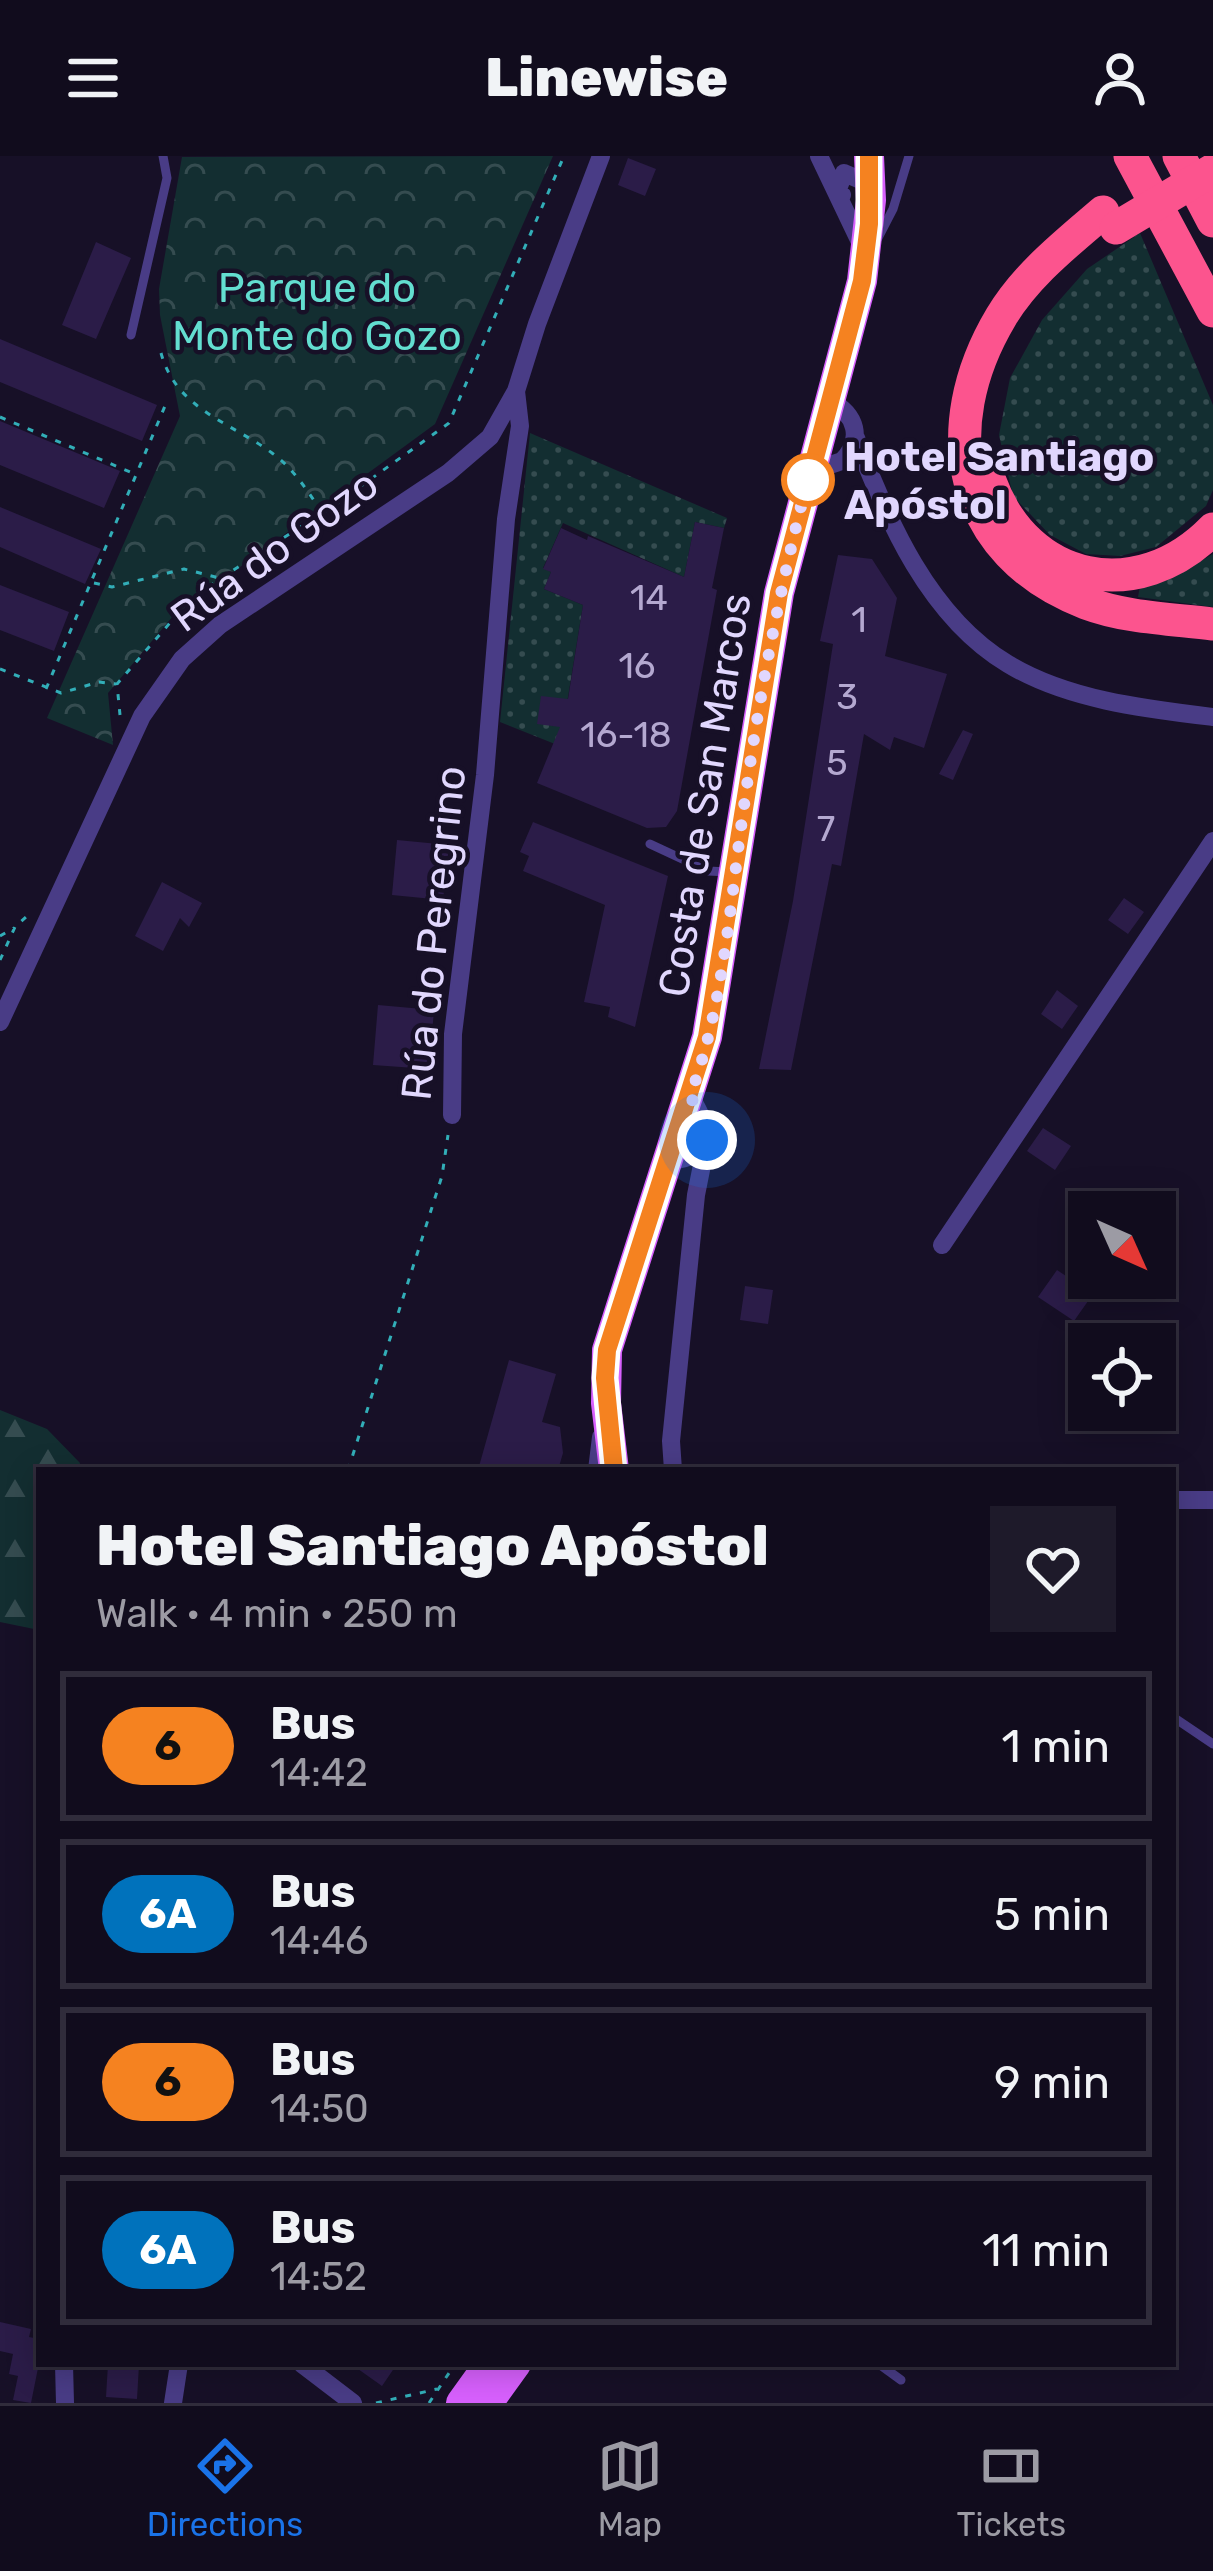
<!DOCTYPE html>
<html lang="en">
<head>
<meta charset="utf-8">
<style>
	body { margin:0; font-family:Rubik,sans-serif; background:#1e1a2a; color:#f1f3f6; height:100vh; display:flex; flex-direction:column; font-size:45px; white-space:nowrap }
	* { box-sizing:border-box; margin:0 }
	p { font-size:39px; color:#9c9ba4 }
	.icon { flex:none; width:66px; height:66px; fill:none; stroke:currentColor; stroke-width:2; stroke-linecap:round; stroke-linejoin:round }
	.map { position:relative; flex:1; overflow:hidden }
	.sheet { position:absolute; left:36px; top:1311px; width:1140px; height:900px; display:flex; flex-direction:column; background:#110c1d; border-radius:0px; box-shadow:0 6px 30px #0003,0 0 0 3px #302c3b }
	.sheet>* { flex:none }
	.badge { padding:0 24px; border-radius:39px; font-size:42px; line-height:78px }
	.needle { width:78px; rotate:135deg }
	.buttons { position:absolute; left:1068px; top:1035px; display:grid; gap:24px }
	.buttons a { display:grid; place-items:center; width:108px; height:108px; border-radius:0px; background:#110c1d; box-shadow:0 6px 30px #0003,0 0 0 3px #302c3b; font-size:60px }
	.you { position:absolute; width:60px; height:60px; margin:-30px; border:9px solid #fff; border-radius:50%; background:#1a73e8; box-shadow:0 0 0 18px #1a73e833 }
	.map>.badge { position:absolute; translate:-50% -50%; box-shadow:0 0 0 6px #fff }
	.round { display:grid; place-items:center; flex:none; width:126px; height:126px; border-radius:0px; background:#1e1a2a }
	.headline { display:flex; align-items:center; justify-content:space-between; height:204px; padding:0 60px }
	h1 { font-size:57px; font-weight:800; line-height:90px }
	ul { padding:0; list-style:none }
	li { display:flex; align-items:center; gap:36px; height:150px; margin:0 24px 18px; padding:0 36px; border:6px solid #302c3b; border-radius:0px }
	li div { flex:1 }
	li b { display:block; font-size:45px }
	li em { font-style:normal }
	li .badge { min-width:132px; font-weight:700; text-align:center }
	header { display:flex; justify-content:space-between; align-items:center; height:156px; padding:0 60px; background:#110c1d; font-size:54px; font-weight:800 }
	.dock { display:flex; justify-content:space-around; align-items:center; height:168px; border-top:3px solid #302c3b; background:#110c1d; font-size:33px; color:#9c9ba4 }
	.dock a { display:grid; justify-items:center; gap:6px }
	.dock .active { color:#1a73e8 }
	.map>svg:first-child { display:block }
</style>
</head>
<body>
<header><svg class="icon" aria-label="menu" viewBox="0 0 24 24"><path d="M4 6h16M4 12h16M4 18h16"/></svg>Linewise<svg class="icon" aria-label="person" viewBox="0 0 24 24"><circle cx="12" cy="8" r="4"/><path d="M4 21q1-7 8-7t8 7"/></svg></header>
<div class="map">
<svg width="1213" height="2247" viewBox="0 0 1213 2247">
	<defs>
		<pattern id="grass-dots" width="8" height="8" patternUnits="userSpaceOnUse" patternTransform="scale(3)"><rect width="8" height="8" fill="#132e31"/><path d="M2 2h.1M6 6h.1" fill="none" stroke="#354c50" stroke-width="1.8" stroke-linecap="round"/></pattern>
		<pattern id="forest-firs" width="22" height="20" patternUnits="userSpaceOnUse" patternTransform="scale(3)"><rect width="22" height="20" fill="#132e31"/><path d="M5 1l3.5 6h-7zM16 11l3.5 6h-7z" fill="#354c50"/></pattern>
		<pattern id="park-crowns" width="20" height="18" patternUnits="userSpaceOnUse" patternTransform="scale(3)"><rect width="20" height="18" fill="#132e31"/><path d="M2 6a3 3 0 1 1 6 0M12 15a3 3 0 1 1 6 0" fill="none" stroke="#354c50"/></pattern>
	</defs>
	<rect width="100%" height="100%" fill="#171027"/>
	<path fill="url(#grass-dots)" d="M1140,77L1213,249V334L1206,350L1156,391L1120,400L1086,398L1050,379L1013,340L999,279L1010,222L1042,164L1087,113Z
		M530,277L727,362L724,372L695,366L684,421L563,367L543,412L551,416L544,433L583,449L560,590L500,566Z
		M1213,398V451L1138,441L1140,430L1171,422Z"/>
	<path fill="url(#forest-firs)" d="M0,1254L47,1273L80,1307L78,1314H39V1474L0,1466Z"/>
	<path fill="url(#park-crowns)" d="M553,0L435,268L173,460L108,537L113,589L47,562L180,260L160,159L159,133L182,1Z"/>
	<path fill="#2b1c48" d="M628,2L656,13L645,40L618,29Z
		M96,86L131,102L96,183L62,169Z
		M0,183L157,249L142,285L0,226Z
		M0,265L120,315L104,352L0,309Z
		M0,351L101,393L85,428L0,391Z
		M695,366L724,372L712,432L717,434L677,655L666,671L647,672L537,627L560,571L537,568L541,540L568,543L583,449L544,433L551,416L543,413L561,372L587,384L588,380L684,421Z
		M838,399L872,403L897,442L885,500L947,518L924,592L894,581L890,594L864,578L841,710L832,708L791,914L759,913L793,745L833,488L820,485Z
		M0,429L69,456L54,495L0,474Z
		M963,574L973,578L953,624L939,618Z
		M533,666L668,720L635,871L608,861L610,851L584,846L605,749L523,715L529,700L520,696Z
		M397,684L449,689L443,744L392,739Z
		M162,726L202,747L189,771L180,762L163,795L135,780Z
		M1124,742L1144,756L1128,778L1108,764Z
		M1057,834L1078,850L1062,873L1041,858Z
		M378,849L434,854L429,913L373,909Z
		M1043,972L1071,990L1055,1014L1027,995Z
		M1057,1114L1093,1138L1074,1165L1038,1141Z
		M745,1130L773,1134L768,1168L740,1164Z
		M509,1204L556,1218L542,1266L560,1271L563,1297L558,1314H478Z
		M0,2166L31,2173L29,2181L39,2183V2207L31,2247L13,2244L18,2220L9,2218L13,2198L0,2195Z
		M108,2208L139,2209L137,2243L106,2241Z
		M351,2208H397L382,2230Z"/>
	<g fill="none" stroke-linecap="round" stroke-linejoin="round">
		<path stroke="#32aeb8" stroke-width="3" stroke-dasharray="6 9" stroke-linecap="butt" d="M161,197C176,253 230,266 272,297C293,312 307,334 321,355
			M0,261L135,318
			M94,427L112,431L184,413L219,422
			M0,513L61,537L99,526L116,528
			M46,533L165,250
			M120,559L117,528L175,461L215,426L336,348L449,267L564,0
			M0,780L14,772
			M0,804L15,771L27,760
			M348,1314L442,1020L448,979
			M376,2247L437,2233
			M429,2247L455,2208"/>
		<path stroke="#493c86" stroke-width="9" d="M878,82L893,53L909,0
			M131,179L167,22L163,0
			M650,688L708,715L729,716
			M1173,1561L1213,1588
			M879,2208L901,2224"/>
		<path stroke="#493c86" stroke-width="18" d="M819,0L861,88
			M842,39L837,36L844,17L870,28
			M856,282C887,364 929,461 1008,508C1067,544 1146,553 1213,561
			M812,307L827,310L842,305C864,283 856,258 830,245
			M0,866L142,560L182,503L220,469L448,317L490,281L516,235L537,168L601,0
			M452,959L453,878L485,619L506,363L520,270L516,235
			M669,1005C718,1000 711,974 690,940
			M942,1089L1213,685
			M597,1314L601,1281
			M673,1314L671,1285L696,1039L707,984
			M1173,1344H1213
			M64,2208L65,2247
			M302,2208L353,2247
			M173,2247L179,2208"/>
		<path stroke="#d760fd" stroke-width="30" d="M614,1314L606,1247L607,1194L707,881L779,437L862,125L871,44L869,0
			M461,2247L489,2208
			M488,2247L516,2208"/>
		<path stroke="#fc548e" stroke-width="33" d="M1130,0L1213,155
			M1179,0L1213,65
			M1103,56C1067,87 1026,119 1001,161C934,273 958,398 1086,447C1126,462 1172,463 1213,468
			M990,325C1027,428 1138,450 1213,373"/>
		<path stroke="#fc548e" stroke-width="33" d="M1116,72L1213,14"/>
	</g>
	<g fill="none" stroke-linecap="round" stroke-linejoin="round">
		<g stroke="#fff" stroke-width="27">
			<path id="line" d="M614,1314L605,1222L607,1194L707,881L779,437L862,125L869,68V0"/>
		</g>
		<use href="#line" stroke="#f58220" stroke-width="18"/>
		<path stroke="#e1d7fe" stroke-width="12" stroke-dasharray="0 21.6" d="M707,984L704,964L690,940C724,850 730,746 744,650C760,534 782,421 812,307L808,324"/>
	</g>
	<circle fill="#fff" stroke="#f58220" stroke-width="6" cx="808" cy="324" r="24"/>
	<g text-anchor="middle" stroke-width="9" stroke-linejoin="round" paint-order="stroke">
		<g font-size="36" fill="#b4a8d0">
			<text x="649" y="454">14</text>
			<text x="859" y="476">1</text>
			<text x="637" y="522">16</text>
			<text x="847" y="553">3</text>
			<text x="626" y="591">16-18</text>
			<text x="837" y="619">5</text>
			<text x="826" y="685">7</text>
		</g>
		<g font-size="42" fill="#63ded0" stroke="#171027">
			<text x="317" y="146">Parque do<tspan x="317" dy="48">Monte do Gozo</tspan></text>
		</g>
		<g font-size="42" font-weight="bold" fill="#e1d7fe" stroke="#171027" text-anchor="start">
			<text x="844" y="315">Hotel Santiago<tspan x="844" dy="48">Apóstol</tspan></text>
		</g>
		<g font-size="42" fill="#e1d7fe" stroke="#171027">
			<text transform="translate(274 394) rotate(-36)" y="15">Rúa do Gozo</text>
			<text transform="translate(704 639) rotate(-81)" y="15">Costa de San Marcos</text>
			<text transform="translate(433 777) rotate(-84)" y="15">Rúa do Peregrino</text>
		</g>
	</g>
</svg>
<div class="buttons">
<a><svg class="needle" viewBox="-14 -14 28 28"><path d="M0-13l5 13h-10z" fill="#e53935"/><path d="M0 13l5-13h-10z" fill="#9c9ba4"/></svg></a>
<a><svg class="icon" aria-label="locate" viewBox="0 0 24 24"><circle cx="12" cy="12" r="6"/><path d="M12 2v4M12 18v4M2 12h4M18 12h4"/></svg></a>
</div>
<div class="you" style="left:707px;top:984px"></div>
<section class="sheet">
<div class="headline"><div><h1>Hotel Santiago Apóstol</h1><p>Walk · 4 min · 250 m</p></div><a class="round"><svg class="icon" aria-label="heart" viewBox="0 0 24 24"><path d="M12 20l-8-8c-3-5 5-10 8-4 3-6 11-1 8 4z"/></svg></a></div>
<ul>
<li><span class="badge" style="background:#f58220;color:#111">6</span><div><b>Bus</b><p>14:42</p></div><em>1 min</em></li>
<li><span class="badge" style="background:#0072bc;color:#fff">6A</span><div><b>Bus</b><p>14:46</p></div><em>5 min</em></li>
<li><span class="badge" style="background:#f58220;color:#111">6</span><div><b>Bus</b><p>14:50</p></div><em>9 min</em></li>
<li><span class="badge" style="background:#0072bc;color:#fff">6A</span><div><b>Bus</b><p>14:52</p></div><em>11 min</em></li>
</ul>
</section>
</div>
<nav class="dock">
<a class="active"><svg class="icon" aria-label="directions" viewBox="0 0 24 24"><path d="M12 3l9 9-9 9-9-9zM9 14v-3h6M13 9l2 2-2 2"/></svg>Directions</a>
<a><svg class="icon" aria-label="map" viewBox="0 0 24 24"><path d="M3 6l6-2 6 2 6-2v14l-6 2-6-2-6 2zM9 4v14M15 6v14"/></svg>Map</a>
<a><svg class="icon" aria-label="tickets" viewBox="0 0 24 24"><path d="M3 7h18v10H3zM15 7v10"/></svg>Tickets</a>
</nav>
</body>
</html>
